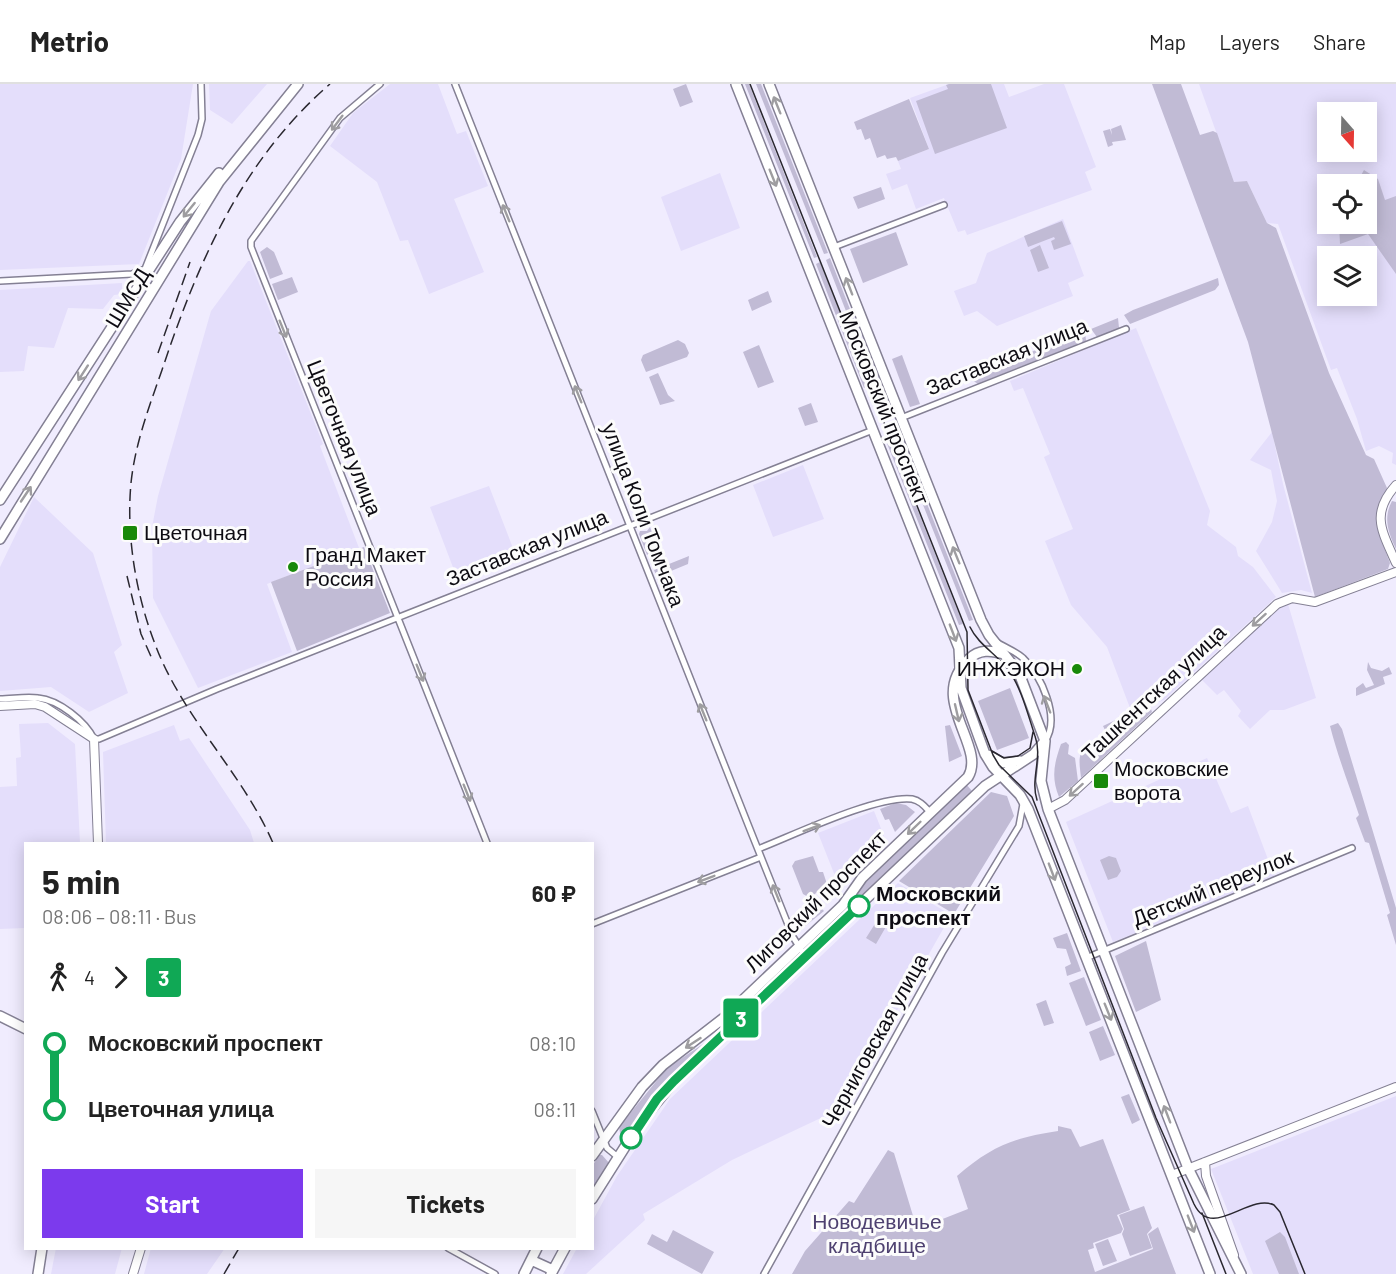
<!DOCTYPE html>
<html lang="en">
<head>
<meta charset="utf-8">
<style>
	body { margin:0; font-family:Barlow,sans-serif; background:#f6f6f6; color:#222; height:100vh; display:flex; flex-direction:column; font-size:22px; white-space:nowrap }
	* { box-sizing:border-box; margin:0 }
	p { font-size:20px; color:#767676 }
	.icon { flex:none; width:33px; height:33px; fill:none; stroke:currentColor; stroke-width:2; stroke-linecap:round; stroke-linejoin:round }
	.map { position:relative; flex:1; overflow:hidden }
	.details { position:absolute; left:24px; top:758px; width:570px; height:408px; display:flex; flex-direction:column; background:#fff; border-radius:0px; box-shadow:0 3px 15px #0003 }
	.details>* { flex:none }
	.badge { padding:0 12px; border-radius:4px; font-size:21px; line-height:39px }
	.needle { width:39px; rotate:160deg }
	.controls { position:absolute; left:1317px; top:18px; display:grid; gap:12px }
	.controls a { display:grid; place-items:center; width:60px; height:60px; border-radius:0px; background:#fff; box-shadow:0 3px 15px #0003; font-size:30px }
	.map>.badge { position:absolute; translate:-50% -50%; box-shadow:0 0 0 3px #fff }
	.legs { display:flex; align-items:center; gap:9px; height:66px; padding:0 18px; font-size:20px }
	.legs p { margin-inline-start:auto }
	.overview { display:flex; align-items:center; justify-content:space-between; height:102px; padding:0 18px }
	h1 { font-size:33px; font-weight:700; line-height:45px }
	.cta { display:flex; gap:12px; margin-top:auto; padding:12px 18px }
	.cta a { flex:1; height:69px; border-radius:0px; background:#7c3aed; color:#fff; font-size:24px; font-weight:700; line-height:69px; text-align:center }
	.cta a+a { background:#f6f6f6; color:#222 }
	ul { padding:0 18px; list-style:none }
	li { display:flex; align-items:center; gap:21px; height:66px; font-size:22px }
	li i { display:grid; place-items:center; width:9px; height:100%; margin:0 8px; background:currentColor }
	li i::after { content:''; width:15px; height:15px; margin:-8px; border:4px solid; border-radius:50%; background:#fff }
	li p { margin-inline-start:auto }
	li:first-child i { background:linear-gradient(#0000 50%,currentColor 0) }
	li:last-child i { background:linear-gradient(currentColor 50%,#0000 0) }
	header { display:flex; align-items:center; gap:36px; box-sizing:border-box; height:84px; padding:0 30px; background:#fff; border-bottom:2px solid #e0e0e0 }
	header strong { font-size:28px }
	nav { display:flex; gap:33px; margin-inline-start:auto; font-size:21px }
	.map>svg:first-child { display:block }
</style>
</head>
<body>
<header>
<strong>Metrio</strong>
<nav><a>Map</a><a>Layers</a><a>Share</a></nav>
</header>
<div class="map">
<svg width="1396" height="1190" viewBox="0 0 1396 1190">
	<rect width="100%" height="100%" fill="#f0ecfe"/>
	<path fill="#e4defb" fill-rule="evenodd" d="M0,0H193L181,75L139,180L0,186Z
		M209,0H267L232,40L210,26Z
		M390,0H438L457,50L466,47L488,102L454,115L484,188L429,210L408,156L400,157L377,98L330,62L353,29Z
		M949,0H1004L1009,13L1044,0H1064L1096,83L1085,88L1092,106L967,151L965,146L958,148L944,114L916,125L907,100L892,106L886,90L901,85L898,77L929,65L910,14Z
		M1199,0H1396V381L1392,379L1393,369L1379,362L1366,367L1357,335L1337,284L1331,286L1278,140L1267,139L1247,97L1234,98ZM1328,28H1366V68H1328ZM1328,100H1366V140H1328ZM1328,172H1366V212H1328Z
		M720,89L740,144L681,167L661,113Z
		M1063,135L1084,192L1068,199L1073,212L997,242L977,227L964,232L954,207L976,199L987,169Z
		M248,177H250L323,360L320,362L359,464L267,500L292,568L198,604L153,514L152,443L158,412L211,227Z
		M122,199V210L114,211L103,225L68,224L54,264L28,262L24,287L0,288V206Z
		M1136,244L1210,427L1207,441L1236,463L1238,472L1253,483L1276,513L1164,616L1146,623L1144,619L1130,624L1107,563L1071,521L1045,457L1073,445L1044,373L1050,370L1023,304L1014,307L1010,297Z
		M1272,348L1283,400L1312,509L1301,506L1282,509L1256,467L1272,438L1277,417L1271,386L1250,376Z
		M803,381L824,435L773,453L753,401Z
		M489,402L518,477L459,499L430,423Z
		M34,413L93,469L122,561L114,568L128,609L89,628L51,603L0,607V483Z
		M1284,520H1288L1316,614L1284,626H1270L1250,645L1238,632L1241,627L1224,606L1217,611L1201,595Z
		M48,639L75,660L80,759H26L25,844L0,845V703L17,702L16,674L21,673L19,640Z
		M174,641L180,657L189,654L250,746L254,759H106L103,668Z
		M1207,674L1231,729L1248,722L1275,794L1113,858L1066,738Z
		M874,727L886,757L839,802L818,749Z
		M898,799L951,831L842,1024L732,1076L643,1130L645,1136L586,1190H563L577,1164H592L593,1136L617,1092L670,1015Z
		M1396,1012V1190H1253L1211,1085Z
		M56,1164H122L115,1190H51Z
		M151,1164H225L207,1190H144Z"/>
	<path fill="#c1bbd5" d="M686,0L693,18L680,23L673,5Z
		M745,0H749L817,173L814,174Z
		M756,0H761L828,169L824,170Z
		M949,0H991L1007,44L935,70L916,17L948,5L946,1Z
		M1152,0H1181L1200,51L1213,47L1217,49L1234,98L1247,97L1267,139L1276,144L1329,289L1366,371L1374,375L1387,404C1374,435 1378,448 1390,479L1388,485L1315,513L1248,258Z
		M909,15L929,65L898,77L896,73L887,75L885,71L877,74L870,54L865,56L861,45L857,46L854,38Z
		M1121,41L1126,56L1112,58L1113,61L1108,63L1103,47L1110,45L1112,51L1111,45Z
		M1364,86L1378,95L1385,116L1396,112V190L1368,150L1340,160L1339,140H1366V100H1356Z
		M881,103L885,115L858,125L853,113Z
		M1062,137L1071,160L1054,166L1051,157L1055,155L1054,153L1028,163L1024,152Z
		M896,148L908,181L863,199L850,165Z
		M1040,161L1049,184L1038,188L1034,177L1038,175L1034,177L1030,166Z
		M267,163L274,168L283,190L270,195L260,168Z
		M830,174L889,325L885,327L826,176Z
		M820,178L869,302L864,304L816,180Z
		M292,193L298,208L278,216L272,200Z
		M1218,194L1219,201L1215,206L1130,240L1124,231L1133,226Z
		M768,207L772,218L752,227L748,216Z
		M1118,234L1119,244L1097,253L1091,245Z
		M1085,247L1086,257L978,300L972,296V291Z
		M678,256L685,260L689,269L687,273L646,288L641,276L643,271Z
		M759,261L774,298L758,304L743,268Z
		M902,271L920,320L910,323L892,275Z
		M658,289L668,311L675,317L660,321L649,293Z
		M811,319L818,338L805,342L798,324Z
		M889,354L963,540L959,541L886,357Z
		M916,392L973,536L969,537L912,393Z
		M1392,417L1396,418V465C1388,448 1383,434 1392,417Z
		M650,443L657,463L647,471L639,450L640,447H647Z
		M364,463L390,529L297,567L271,498Z
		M689,472L688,480L671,487L676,507L666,517L654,486Z
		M1368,578L1371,584L1382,587L1389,583L1392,590L1383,593L1385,600L1356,612V604L1363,599L1366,604L1374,601L1367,586Z
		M1010,604L1029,654L997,666L978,617Z
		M1151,625L1152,628L1081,694C1080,682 1076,668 1088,662L1092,671L1107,664L1113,657L1108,645L1105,646L1103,642L1124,632L1128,640L1134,637L1130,630Z
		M1338,639L1342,645L1396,824V861L1387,831L1390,829L1369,759L1365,758L1356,734L1359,731C1349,701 1338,673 1330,642Z
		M950,641L962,672L949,678L945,642Z
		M1066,658L1069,661L1068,670L1075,674L1078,697L1059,713C1051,693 1054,680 1061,660Z
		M966,700L972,707L815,857L849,822L864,797Z
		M991,708L1007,712L1014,732L954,830L899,797Z
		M896,719L906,721L915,728L895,748L889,735L885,736L880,725Z
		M813,772L819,788H823L827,800L810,814L803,810L792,782L795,777Z
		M1109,772L1116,774L1121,787L1117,793L1108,796L1100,776Z
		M816,819L824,827L798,848L792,836L811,828L810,824Z
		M878,835L887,841L876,860L866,854Z
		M1067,849L1081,887L1067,892L1065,883L1071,880L1066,865L1057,864L1053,854Z
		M1146,857L1161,916L1136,928L1115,872Z
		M794,875L671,993L621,1055L619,1043L667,984L706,958Z
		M1084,893L1101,936L1086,942L1069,899Z
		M1046,916L1054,939L1044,942L1036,920Z
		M1103,942L1115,971L1100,977L1089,948Z
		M1129,1010L1140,1036L1132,1040L1121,1013Z
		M1058,1042L1071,1045L1080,1063L1103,1055L1130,1126L1117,1131L1123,1145L1121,1149L1093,1159L1094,1164L1088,1166L1095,1188L1153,1165L1148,1150L1158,1143L1176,1190H792L805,1167L849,1117L854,1119L888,1066L894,1069L917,1145L968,1125L957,1092C992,1062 1013,1054 1058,1047Z
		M599,1071H602L610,1080L593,1106V1081Z
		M1144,1122L1152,1144L1147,1150L1152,1164L1130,1172L1122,1150L1124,1145L1119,1131Z
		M673,1146L714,1168L702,1190L647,1160L652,1150L667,1158Z
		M1280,1148L1285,1153L1299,1190H1279L1265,1157Z
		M1108,1155L1117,1177L1103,1182L1095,1160Z"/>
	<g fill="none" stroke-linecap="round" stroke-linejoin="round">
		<g stroke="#848094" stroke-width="8">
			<path id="street" d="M380,0L340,34L251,157V163L487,759
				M455,0L749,743L793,853L805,872
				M834,163L944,121
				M0,197L132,190L145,185L198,51L202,35L201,0
				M901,334L1126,245
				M998,559C1006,564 1015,567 1023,574C1041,591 1061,634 1045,657
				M0,615C12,615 26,612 38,614C59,616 85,637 94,655H99L217,605L873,346
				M758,765C794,751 877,711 912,715C921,717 925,723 931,729
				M592,840L761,773
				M1086,874L1352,764
				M592,1027L607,1064L619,1074
				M448,1164L495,1190
				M764,1190L942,869L1019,742L1023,720"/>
		</g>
		<g stroke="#848094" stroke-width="10">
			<path id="secondary" d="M1396,401C1370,430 1382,447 1396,479
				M0,622L35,620L45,623L94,655L98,759
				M1048,725L1065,716L1277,520L1292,514L1315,518L1396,488
				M1205,1078L1206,1092L1234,1171
				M1172,1091L1396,1003
				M133,1190L141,1164"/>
		</g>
		<g stroke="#848094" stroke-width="12">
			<path id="primary" d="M736,0L959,564L961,604L985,670L993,683L1020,711L1028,725L1210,1190
				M769,0L981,536L989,551L1019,589L1045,657L1041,697L1048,725L1188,1084L1241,1190
				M0,416L180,138L219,89
				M0,455L219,98L298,0
				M988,671L1002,679L1020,677
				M0,932L26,945
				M592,1072L642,1003L663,981L725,933L843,821L862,794L968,693C987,662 926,615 969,575C979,565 991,566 1004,570
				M592,1115L640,1039L674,997L985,702L1034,670L1045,657
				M531,1176L553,1186
				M38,1190L42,1164
				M524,1190L537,1164
				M551,1190L565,1164"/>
		</g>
		<use href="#street" stroke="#fff" stroke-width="5"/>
		<use href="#secondary" stroke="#fff" stroke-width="8"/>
		<use href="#primary" stroke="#fff" stroke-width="9"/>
		<path stroke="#2a2830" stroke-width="1.5" d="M750,0L967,548L968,606L993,671L999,681L1032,713L1156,1034L1194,1120C1212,1157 1248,1109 1274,1121L1280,1128L1305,1190
			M970,543C978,560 995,569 1007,584C1021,602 1028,631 1035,652C1043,673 1030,695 1037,716
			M992,667L1004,674L1018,672L1030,664L1033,648
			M1202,1129L1226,1190"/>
		<path stroke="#2a2830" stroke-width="1.5" stroke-dasharray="12 6" stroke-linecap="butt" d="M158,269L190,178
			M127,492L141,550L153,577
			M273,759C242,688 182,633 155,560C136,511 126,452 131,399C135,360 149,323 162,286C198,178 242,76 330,0
			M224,1190L239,1164"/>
	</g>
	<defs><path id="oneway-shaft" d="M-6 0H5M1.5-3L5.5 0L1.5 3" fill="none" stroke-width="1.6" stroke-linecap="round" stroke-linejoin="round" transform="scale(1.5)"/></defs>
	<g stroke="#9e9da0">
		<use href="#oneway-shaft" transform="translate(777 21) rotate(-112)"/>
		<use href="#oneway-shaft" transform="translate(337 39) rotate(127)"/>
		<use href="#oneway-shaft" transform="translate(773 94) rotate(68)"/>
		<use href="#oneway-shaft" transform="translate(189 126) rotate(129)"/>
		<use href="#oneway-shaft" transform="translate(506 129) rotate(-112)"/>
		<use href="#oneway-shaft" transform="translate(849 202) rotate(-111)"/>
		<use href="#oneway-shaft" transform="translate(283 245) rotate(68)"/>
		<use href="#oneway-shaft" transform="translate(83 289) rotate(123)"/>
		<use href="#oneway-shaft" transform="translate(578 310) rotate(-112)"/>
		<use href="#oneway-shaft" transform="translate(26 410) rotate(-56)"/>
		<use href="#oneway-shaft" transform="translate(956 471) rotate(-112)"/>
		<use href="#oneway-shaft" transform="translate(1259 536) rotate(138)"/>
		<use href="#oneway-shaft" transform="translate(953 549) rotate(69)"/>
		<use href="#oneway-shaft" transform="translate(420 589) rotate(68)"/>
		<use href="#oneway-shaft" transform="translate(1047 620) rotate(-111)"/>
		<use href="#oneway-shaft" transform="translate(703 628) rotate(-112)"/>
		<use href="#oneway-shaft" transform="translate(957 629) rotate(77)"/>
		<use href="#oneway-shaft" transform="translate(1076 706) rotate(138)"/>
		<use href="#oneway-shaft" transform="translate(467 709) rotate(68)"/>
		<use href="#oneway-shaft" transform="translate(812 744) rotate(-21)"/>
		<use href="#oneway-shaft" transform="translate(914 744) rotate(136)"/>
		<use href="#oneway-shaft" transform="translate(1052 788) rotate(69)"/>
		<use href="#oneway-shaft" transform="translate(706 795) rotate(159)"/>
		<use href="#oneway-shaft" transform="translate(776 809) rotate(-112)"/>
		<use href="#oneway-shaft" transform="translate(1108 928) rotate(68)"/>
		<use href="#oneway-shaft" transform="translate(693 959) rotate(147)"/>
		<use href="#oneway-shaft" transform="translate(1167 1030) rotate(-111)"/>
		<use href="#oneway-shaft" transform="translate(1191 1140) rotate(69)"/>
	</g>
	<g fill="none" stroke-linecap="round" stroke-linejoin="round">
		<g stroke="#fff" stroke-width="14">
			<path id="line-1" d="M631,1054L657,1015L674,997L859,822"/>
		</g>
		<use href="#line-1" stroke="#10a855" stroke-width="9"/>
	</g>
	<g fill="#188909" stroke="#fcfcfc" stroke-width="2">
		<rect x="122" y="441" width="16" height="16" rx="3"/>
		<circle cx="293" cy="483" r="6"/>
		<circle cx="1077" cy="585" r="6"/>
		<rect x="1093" y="689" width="16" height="16" rx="3"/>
	</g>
	<g fill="#fff" stroke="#10a855" stroke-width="3">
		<circle cx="859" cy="822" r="10"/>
		<circle cx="631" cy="1054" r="10"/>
	</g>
	<g text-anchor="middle" stroke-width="6" stroke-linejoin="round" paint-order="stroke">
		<g font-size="21" fill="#0d0b12" stroke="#fcfcfc">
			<text transform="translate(128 214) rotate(-59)" y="7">ШМСД</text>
			<text transform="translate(1007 273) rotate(-22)" y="7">Заставская улица</text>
			<text transform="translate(884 324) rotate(68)" y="7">Московский проспект</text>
			<text transform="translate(344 354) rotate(68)" y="7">Цветочная улица</text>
			<text transform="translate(643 431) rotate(69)" y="7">улица Коли Томчака</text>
			<text transform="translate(527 464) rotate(-22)" y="7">Заставская улица</text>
			<text transform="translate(1154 609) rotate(-43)" y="7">Ташкентская улица</text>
			<text transform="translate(1213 804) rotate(-22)" y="7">Детский переулок</text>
			<text transform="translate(816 818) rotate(-45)" y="7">Лиговский проспект</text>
			<text transform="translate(875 957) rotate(-61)" y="7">Черниговская улица</text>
		</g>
		<g font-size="21" fill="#0d0b12" stroke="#fcfcfc" text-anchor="start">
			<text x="144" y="456">Цветочная</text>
			<text x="305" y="478">Гранд Макет<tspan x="305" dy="24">Россия</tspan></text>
			<text x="1065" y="592" text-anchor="end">ИНЖЭКОН</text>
			<text x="1114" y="692">Московские<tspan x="1114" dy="24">ворота</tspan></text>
		</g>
		<g font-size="21" font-weight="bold" fill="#0d0b12" stroke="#fcfcfc" text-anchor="start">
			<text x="876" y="817">Московский<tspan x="876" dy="24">проспект</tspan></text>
		</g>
		<g font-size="21" fill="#4e4170" stroke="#fcfcfc">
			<text x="877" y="1145">Новодевичье<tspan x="877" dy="24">кладбище</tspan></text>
		</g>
	</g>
</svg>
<div class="controls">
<a><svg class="needle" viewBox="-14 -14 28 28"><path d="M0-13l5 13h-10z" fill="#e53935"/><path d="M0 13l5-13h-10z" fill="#767676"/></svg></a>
<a><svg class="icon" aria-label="locate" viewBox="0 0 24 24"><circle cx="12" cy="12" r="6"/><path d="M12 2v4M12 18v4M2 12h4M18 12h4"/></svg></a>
<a><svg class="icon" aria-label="layers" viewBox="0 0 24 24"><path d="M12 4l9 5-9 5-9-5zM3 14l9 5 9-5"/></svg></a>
</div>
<b class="badge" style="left:741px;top:934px;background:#10a855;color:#fff">3</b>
<section class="details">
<div class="overview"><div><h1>5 min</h1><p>08:06 – 08:11 · Bus</p></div><b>60 ₽</b></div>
<div class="legs"><svg class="icon" aria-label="walk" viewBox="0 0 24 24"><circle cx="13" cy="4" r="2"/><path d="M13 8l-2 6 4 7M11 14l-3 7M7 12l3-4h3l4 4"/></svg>4<svg class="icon" aria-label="forward" viewBox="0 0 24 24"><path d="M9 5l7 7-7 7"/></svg><b class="badge" style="background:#10a855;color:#fff">3</b></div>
<ul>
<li><i style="color:#10a855"></i><b>Московский проспект</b><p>08:10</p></li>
<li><i style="color:#10a855"></i><b>Цветочная улица</b><p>08:11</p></li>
</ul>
<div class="cta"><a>Start</a><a>Tickets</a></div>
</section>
</div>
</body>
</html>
